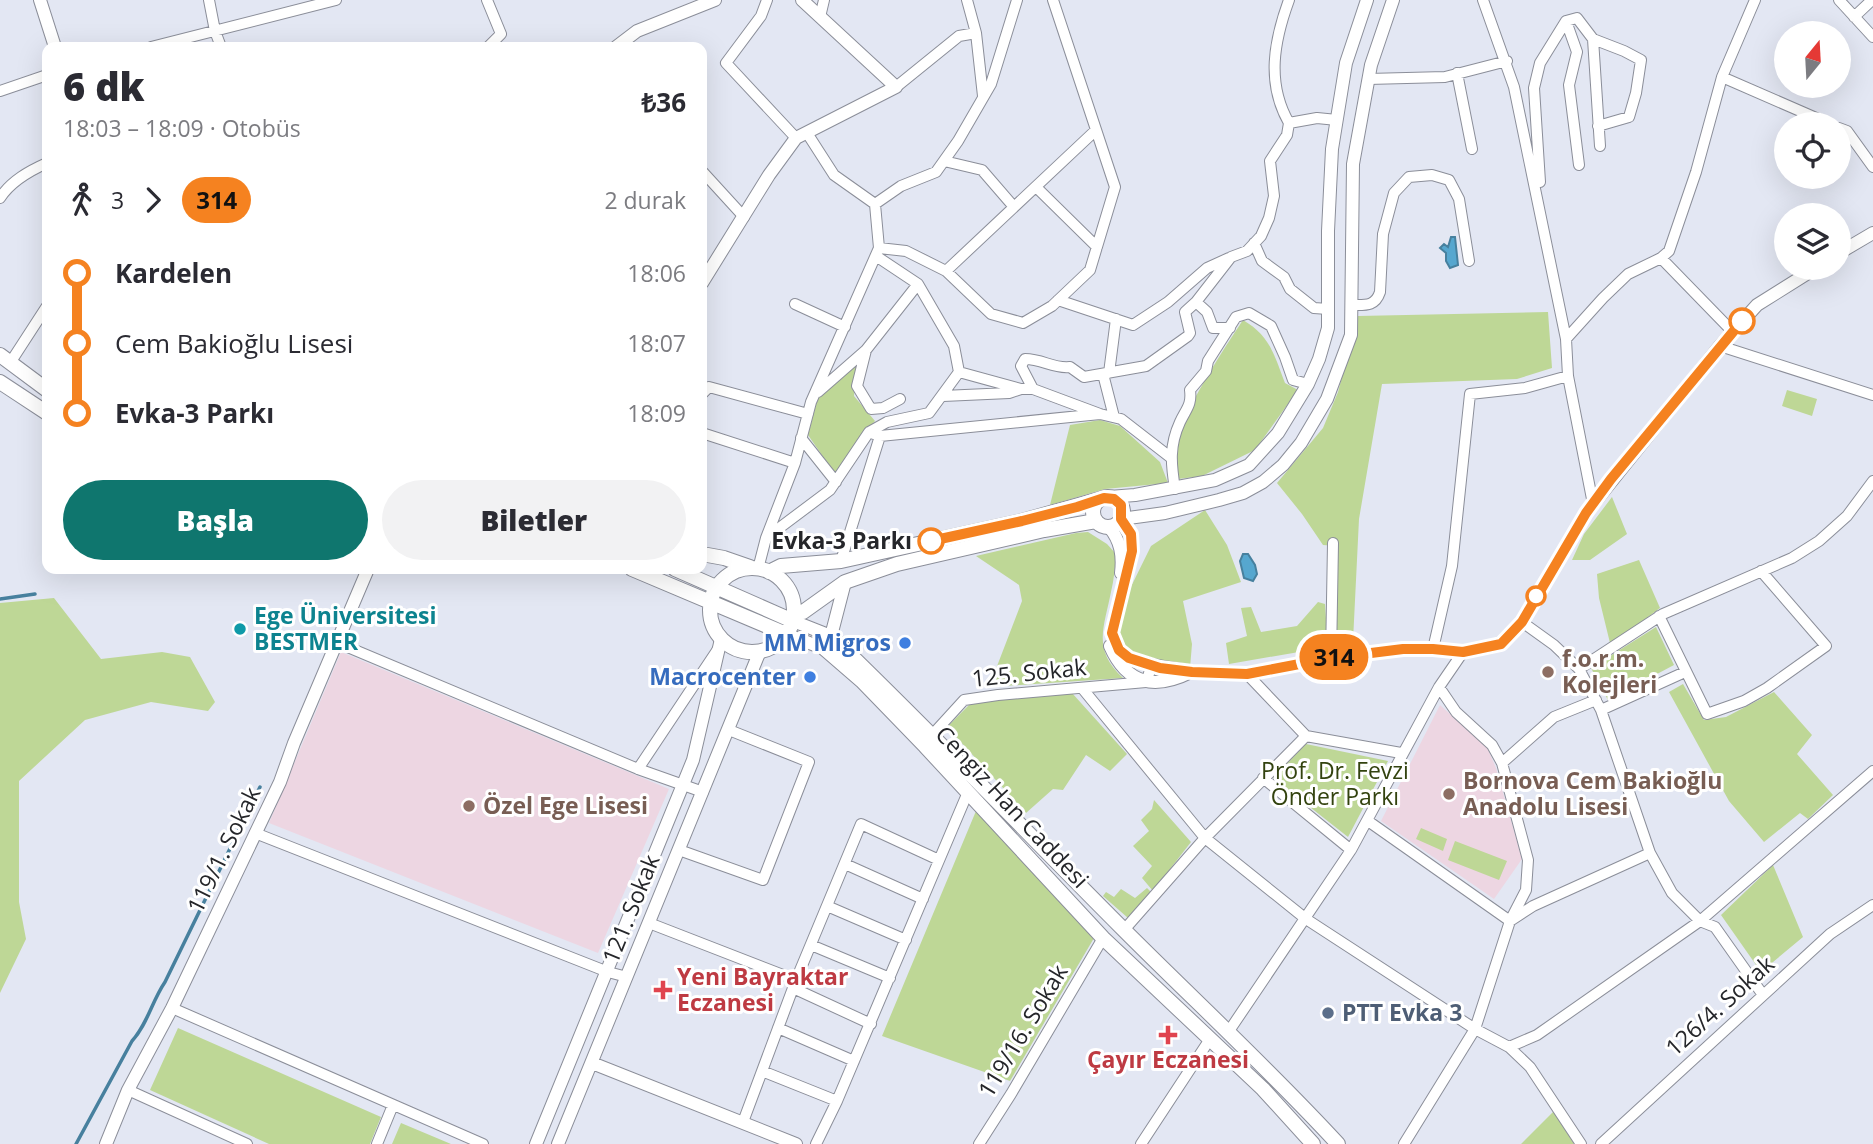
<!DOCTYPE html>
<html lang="tr">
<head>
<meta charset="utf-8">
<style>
	body { margin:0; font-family:"Open Sans",sans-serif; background:#f2f2f3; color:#2b2b33; height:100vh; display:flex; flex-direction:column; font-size:26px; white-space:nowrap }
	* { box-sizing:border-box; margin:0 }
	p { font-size:23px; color:#7c7c81 }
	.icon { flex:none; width:38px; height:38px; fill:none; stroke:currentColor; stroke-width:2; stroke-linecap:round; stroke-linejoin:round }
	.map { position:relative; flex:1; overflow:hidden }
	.sheet { position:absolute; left:42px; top:42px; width:665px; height:532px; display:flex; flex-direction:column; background:#fff; border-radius:14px; box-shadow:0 7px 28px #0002 }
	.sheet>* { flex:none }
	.badge { padding:0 14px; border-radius:23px; font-size:24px; line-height:46px }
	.needle { width:46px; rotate:18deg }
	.buttons { position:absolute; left:1774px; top:21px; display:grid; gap:14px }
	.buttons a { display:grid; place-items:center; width:77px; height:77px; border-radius:50%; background:#fff; box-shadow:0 7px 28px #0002; font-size:35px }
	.map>.badge { position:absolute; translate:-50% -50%; box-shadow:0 0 0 4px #fff }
	.legs { display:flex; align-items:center; gap:10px; height:77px; padding:0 21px; font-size:23px }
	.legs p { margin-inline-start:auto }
	.head { display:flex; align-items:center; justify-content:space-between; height:119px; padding:0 21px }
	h1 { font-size:38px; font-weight:800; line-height:52px }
	.button { display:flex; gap:14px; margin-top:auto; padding:14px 21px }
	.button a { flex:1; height:80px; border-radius:42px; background:#0f766e; color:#fff; font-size:28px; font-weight:800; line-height:80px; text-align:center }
	.button a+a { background:#f2f2f3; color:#2b2b33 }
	ul { padding:0 21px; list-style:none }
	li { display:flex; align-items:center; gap:24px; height:70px; font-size:26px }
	li i { display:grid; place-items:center; width:10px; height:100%; margin:0 9px; background:currentColor }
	li i::after { content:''; width:18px; height:18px; margin:-9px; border:5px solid; border-radius:50%; background:#fff }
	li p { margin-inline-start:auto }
	li:first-child i { background:linear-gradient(#0000 50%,currentColor 0) }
	li:last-child i { background:linear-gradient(currentColor 50%,#0000 0) }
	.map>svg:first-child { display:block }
</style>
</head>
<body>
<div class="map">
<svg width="1873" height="1144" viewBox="0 0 1873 1144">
	<rect width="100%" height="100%" fill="#e3e7f3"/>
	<path fill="#edd6e2" d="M341,652L669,789L598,953L269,823Z
		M1440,705L1487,747L1496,768L1522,859L1494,899L1381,821Z"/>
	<path fill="#bed796" d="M1548,312L1552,368L1517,379L1382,384L1359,519L1353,641L1335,643L1336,546L1323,545L1302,514L1277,483L1323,428L1338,392L1358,316Z
		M1243,320C1270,336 1274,354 1285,383L1298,390L1255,450L1202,476L1178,479C1177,472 1174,464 1174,457C1174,423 1224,349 1243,320Z
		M857,363L854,396L875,421L860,438L835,474L808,435L818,397Z
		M1787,390L1817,399L1812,416L1782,406Z
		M1100,420L1120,426L1160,462L1168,483L1105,489L1050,505L1070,425Z
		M1612,497L1627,534L1590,560H1572L1584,534Z
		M1205,510L1227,545L1241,582L1183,601L1192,644L1190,668L1163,665L1131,652L1120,639L1116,627L1120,609L1151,546Z
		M1088,532L1107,544L1116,554C1115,567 1114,580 1111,592C1104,628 1092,649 1123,678L989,687L1022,601L1019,585L976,556L1076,533Z
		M1639,560L1660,608L1627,633L1610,643L1599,598L1597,574Z
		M54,598L101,659L162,652L190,657L215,702L208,711L151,702L85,720L19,781V902L26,939L0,993V603Z
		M1318,602L1325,604L1328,647L1229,664L1226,643L1247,636L1241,608L1251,607L1261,632L1297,626Z
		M1656,627L1674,665L1608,700L1591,668Z
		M1683,684L1704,720L1726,717L1774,692L1812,735L1797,754L1833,795L1808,819L1800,813L1764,842L1729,801L1669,692Z
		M1072,693L1127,754L1110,771L1086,755L1063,790L1053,789L1026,813L947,727L971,703Z
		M1306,744L1388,761L1348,837L1273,778Z
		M1154,800L1191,842L1153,891L1142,878L1152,866L1133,846L1149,831L1141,820L1152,809Z
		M976,811L1094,938L1010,1081L882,1036Z
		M1421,828L1447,839L1443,851L1416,839Z
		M1455,841L1507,861L1499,880L1448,860Z
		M1773,865L1803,937L1761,972L1721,915Z
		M1147,888L1151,892L1128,918L1103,896L1106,892L1114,897L1121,889L1135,898Z
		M178,1028L381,1117L370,1144H269L150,1090Z
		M1554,1111L1574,1144H1521Z
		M401,1123L451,1144H392Z"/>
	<path fill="#56a7cf" stroke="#47809e" stroke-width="2" d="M1451,237H1455L1458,265L1450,268L1446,261V253L1440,248L1444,244L1448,247Z
		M1243,554H1248L1255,565L1257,574L1253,581L1244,578L1240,561Z"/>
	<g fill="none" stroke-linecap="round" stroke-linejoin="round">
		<path stroke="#47809e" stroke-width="3.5" d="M0,599L35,594
			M76,1144L132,1041C147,1025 152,1001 165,982L260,787"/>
		<g stroke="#8b8e99" stroke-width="12">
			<path id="minor" d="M209,0L215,31L221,47
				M487,0L501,34L488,47
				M767,0L761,16L726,63L796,138
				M967,0L976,33L983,96
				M1289,0C1274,41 1266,83 1289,123
				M1483,0L1514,87L1566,339L1568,376L1593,504
				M1839,0L1873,37
				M820,17L824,0
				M1854,17L1872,0
				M1566,21L1577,52L1569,85L1579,165
				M1593,39L1600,146
				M151,47L336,0
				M1457,73L1472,149
				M1722,77L1830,124
				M1368,79L1445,77L1507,61
				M896,87L959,36L976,33
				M0,91L47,75
				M1839,128L1847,131L1873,167
				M807,133L834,175L875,204
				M944,161L982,170L1014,207
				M702,171L744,217
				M1540,182L1534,88L1540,63L1566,21L1577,18L1593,39L1624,51L1641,60L1636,93L1629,117L1598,126
				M1036,187L1097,247
				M0,198C11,181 29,171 47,163
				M1254,243L1262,261L1284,277L1290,289L1314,308L1328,309
				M879,248L906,251L946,271L991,314L1023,323L1052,306L1090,270L1115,187L1053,0
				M1661,258L1669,251L1696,172L1722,77L1755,0
				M946,271L1096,130
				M1058,300L1133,325L1168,302L1207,268L1229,258
				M1196,302L1207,312L1213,328H1230
				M795,304L845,327
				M1351,305C1365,305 1375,307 1380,292L1383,234L1394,193L1409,177L1432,175L1449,180L1459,199L1469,261
				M1566,339L1603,298L1628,274L1661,258L1732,331
				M1720,346L1873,395
				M866,350L857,386L871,409L883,408L900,399
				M10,363L47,306
				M959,372L1021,389
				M1109,373L1116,319
				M1103,374L1114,417
				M1033,389L1021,366L1025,359C1043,359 1053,369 1070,367L1084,377L1146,366L1188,336L1190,333L1185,312L1196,302L1231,257L1247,251L1261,236L1269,218L1274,196L1270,161L1287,135L1289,123L1317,118L1337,120
				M818,392L866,350L918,284
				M702,394L709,387L808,414
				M943,396L1009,393L1021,389H1033L1100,414L1121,419L1170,457
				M869,432L887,422L929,413L959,372L954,346L918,284L876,256
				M702,433L795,463
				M801,438L836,482
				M1175,489C1171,464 1169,446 1180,422C1186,409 1192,405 1190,390L1206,371L1208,361L1236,317L1249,313L1271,326L1285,357L1293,380L1308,384
				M766,538L830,490L869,432L874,434
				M841,561L880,436L1100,414
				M758,569L766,538L795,463L811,402L879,248L875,204L901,186L936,172L958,141L991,84L1017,0
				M1659,616L1707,714L1744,701L1767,688L1826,646L1761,571
				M1522,622L1554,645L1579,669L1601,710L1650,853L1672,893L1700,921L1715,927L1763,995
				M338,643L638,769L703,792
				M1433,649L1452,566L1470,394L1525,388L1568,376
				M1331,658L1333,543
				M1579,669L1663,614L1792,558L1819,541L1847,516L1873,481
				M1247,674L1306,736
				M1082,688L1205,838L1306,919L1475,1029L1509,1047L1530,1067L1581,1144
				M1601,710L1685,672
				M933,734L964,700L998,695L1146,682L1152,665
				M1502,763L1554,717L1596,700
				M638,769L718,649
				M1263,778L1351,850
				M1368,821L1510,921L1533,906L1650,853
				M255,833L608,972L627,977
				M679,850L763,880L809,762L729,730
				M845,864L923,899
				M827,906L906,940
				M649,923L796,980
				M1124,930L1205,838L1306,736L1401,753
				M811,945L890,978
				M793,988L871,1024
				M172,1008L483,1144
				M778,1028L854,1061
				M1229,1031L1351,850L1439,687L1463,652
				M1509,1047L1537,1035L1700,921L1873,771
				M762,1071L837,1101
				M128,1090L247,1144
				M743,1122L796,980L861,824L939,860
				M377,1144L393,1105
				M816,1144L837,1101L968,792
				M979,1144L1011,1094L1103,938
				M1141,1144L1210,1039
				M1404,1144L1475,1029L1510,921L1526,890L1528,860L1502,763L1492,745L1456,712L1439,687
				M1601,1144L1830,934L1873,905"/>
		</g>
		<g stroke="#8b8e99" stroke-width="14">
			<path id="tertiary" d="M40,0L55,47
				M616,47L637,31L715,0
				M1839,253L1873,233
				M702,283L769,175L796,138L896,87L802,0
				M1109,497L1135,495L1215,480L1249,465L1278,433L1308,384L1319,359L1328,328V231L1332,149L1346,63L1367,0
				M1121,519L1131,534L1132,551L1112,633L1119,650L1129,658L1152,665L1192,672L1247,674L1331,658L1403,649H1433L1463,652L1501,644L1522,622L1586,513L1720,346L1757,305L1816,268
				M1121,519L1165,513L1219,500L1243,493L1263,482L1283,465L1301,443L1327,399L1351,335L1353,164L1371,65L1393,0
				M1109,527C1121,541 1123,556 1121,573
				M793,621L831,636
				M786,634L825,649L831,636L845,582
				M1110,646C1127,685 1155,690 1191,672
				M592,1063L796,1144
				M106,1144L128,1090L172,1008L280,782L294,743L368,569
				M536,1144L693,760L721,639
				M558,1144L760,651"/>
		</g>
		<g stroke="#8b8e99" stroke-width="16">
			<path id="secondary" d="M0,355L47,390
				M0,382L47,413
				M1093 512a15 15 0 1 1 30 0a15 15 0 1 1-30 0Z
				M702,554L724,558L750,567
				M710 610a42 42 0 1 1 84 0a42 42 0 1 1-84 0Z
				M632,569L786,634
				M675,569L793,621
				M769,572L781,566L841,561L1022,521L1100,499
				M794,612H803L845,582L897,564L1044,530L1096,521
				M831,636C931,732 1026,832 1124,930C1196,1002 1269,1069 1338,1144
				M825,649L862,681L925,746L1103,938L1263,1089L1313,1144"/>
		</g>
		<use href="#minor" stroke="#fff" stroke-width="10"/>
		<use href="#tertiary" stroke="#fff" stroke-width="12"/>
		<use href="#secondary" stroke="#fff" stroke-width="14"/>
	</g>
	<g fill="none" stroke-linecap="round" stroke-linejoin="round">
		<g stroke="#fff" stroke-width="16">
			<path id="line-1" d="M931,541L1022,521L1077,507L1104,498L1114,499L1121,505V519L1131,534L1132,551L1112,633L1119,650L1129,658L1160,668L1192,672L1247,674L1331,658L1403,649H1433L1463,652L1501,644L1522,622L1586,513L1611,479L1742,321"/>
		</g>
		<use href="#line-1" stroke="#f58220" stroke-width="10"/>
	</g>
	<g fill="#fff" stroke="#f58220" stroke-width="3.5">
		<circle cx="1742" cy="321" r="12"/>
		<circle cx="931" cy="541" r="12"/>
		<circle cx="1536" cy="596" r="9"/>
	</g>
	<circle fill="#0f9aa8" stroke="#fff" stroke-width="2.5" cx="240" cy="629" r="7"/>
	<g fill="#3f7fe0" stroke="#fff" stroke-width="2.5">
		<circle cx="905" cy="643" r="7"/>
		<circle cx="810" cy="677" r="7"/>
	</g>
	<g fill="#8d6e63" stroke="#fff" stroke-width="2.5">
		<circle cx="1548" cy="672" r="7"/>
		<circle cx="1449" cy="794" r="7"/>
		<circle cx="469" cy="806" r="7"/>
	</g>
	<g fill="#e0444e" stroke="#fff" stroke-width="2.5">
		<path d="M659.5 979.5h7v7h7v7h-7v7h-7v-7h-7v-7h7z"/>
		<path d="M1164.5 1024.5h7v7h7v7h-7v7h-7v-7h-7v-7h7z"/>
	</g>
	<circle fill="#5c6f8a" stroke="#fff" stroke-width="2.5" cx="1328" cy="1013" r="7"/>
	<g text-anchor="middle" stroke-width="6" stroke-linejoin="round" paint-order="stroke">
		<g font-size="23" font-weight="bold" fill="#25262a" stroke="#fff" text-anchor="end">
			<text x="912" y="549">Evka-3 Parkı</text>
		</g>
		<g font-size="23" font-weight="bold" fill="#0d838f" stroke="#fff" text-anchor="start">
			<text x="254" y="624">Ege Üniversitesi<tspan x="254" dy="26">BESTMER</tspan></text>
		</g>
		<g font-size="23" font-weight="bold" fill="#366cbe" stroke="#fff" text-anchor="end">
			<text x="891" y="651">MM Migros</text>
			<text x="796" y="685">Macrocenter</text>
		</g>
		<g font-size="23" font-weight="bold" fill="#785e54" stroke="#fff" text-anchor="start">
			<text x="1562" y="667">f.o.r.m.<tspan x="1562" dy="26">Kolejleri</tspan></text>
			<text x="1463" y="789">Bornova Cem Bakioğlu<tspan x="1463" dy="26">Anadolu Lisesi</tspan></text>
			<text x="483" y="814">Özel Ege Lisesi</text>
		</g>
		<g font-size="23" fill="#25262a" stroke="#fff">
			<text transform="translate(1029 673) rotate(-6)" y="8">125. Sokak</text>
			<text transform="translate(1012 807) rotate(47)" y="8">Cengiz Han Caddesi</text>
			<text transform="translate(224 850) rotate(-64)" y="8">119/1. Sokak</text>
			<text transform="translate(631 909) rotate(-68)" y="8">121. Sokak</text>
			<text transform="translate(1720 1006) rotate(-42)" y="8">126/4. Sokak</text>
			<text transform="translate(1023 1031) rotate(-59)" y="8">119/16. Sokak</text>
		</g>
		<g font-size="23" fill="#33430f" stroke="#fff">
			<text x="1335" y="779">Prof. Dr. Fevzi<tspan x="1335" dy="26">Önder Parkı</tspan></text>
		</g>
		<g font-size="23" font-weight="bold" fill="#be3a42" stroke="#fff" text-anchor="start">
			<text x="677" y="985">Yeni Bayraktar<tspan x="677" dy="26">Eczanesi</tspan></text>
			<text x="1168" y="1068" text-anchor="middle">Çayır Eczanesi</text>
		</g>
		<g font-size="23" font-weight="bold" fill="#4e5e75" stroke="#fff" text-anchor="start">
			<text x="1342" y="1021">PTT Evka 3</text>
		</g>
	</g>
</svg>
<div class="buttons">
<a><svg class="needle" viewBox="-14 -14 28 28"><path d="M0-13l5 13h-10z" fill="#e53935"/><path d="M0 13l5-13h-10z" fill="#7c7c81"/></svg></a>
<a><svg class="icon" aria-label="locate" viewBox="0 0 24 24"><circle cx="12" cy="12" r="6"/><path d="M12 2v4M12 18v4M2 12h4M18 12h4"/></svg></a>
<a><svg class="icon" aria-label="layers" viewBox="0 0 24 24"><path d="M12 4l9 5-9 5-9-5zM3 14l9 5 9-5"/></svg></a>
</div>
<b class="badge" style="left:1334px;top:657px;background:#f58220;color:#111">314</b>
<section class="sheet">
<div class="head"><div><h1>6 dk</h1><p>18:03 – 18:09 · Otobüs</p></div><b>₺36</b></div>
<div class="legs"><svg class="icon" aria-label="walk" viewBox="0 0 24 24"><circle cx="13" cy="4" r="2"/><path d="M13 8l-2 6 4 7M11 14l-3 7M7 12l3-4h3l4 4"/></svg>3<svg class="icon" aria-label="forward" viewBox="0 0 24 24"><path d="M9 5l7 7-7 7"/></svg><b class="badge" style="background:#f58220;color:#111">314</b><p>2 durak</p></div>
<ul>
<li><i style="color:#f58220"></i><b>Kardelen</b><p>18:06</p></li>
<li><i style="color:#f58220"></i><span>Cem Bakioğlu Lisesi</span><p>18:07</p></li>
<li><i style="color:#f58220"></i><b>Evka-3 Parkı</b><p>18:09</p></li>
</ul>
<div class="button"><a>Başla</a><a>Biletler</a></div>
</section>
</div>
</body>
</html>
